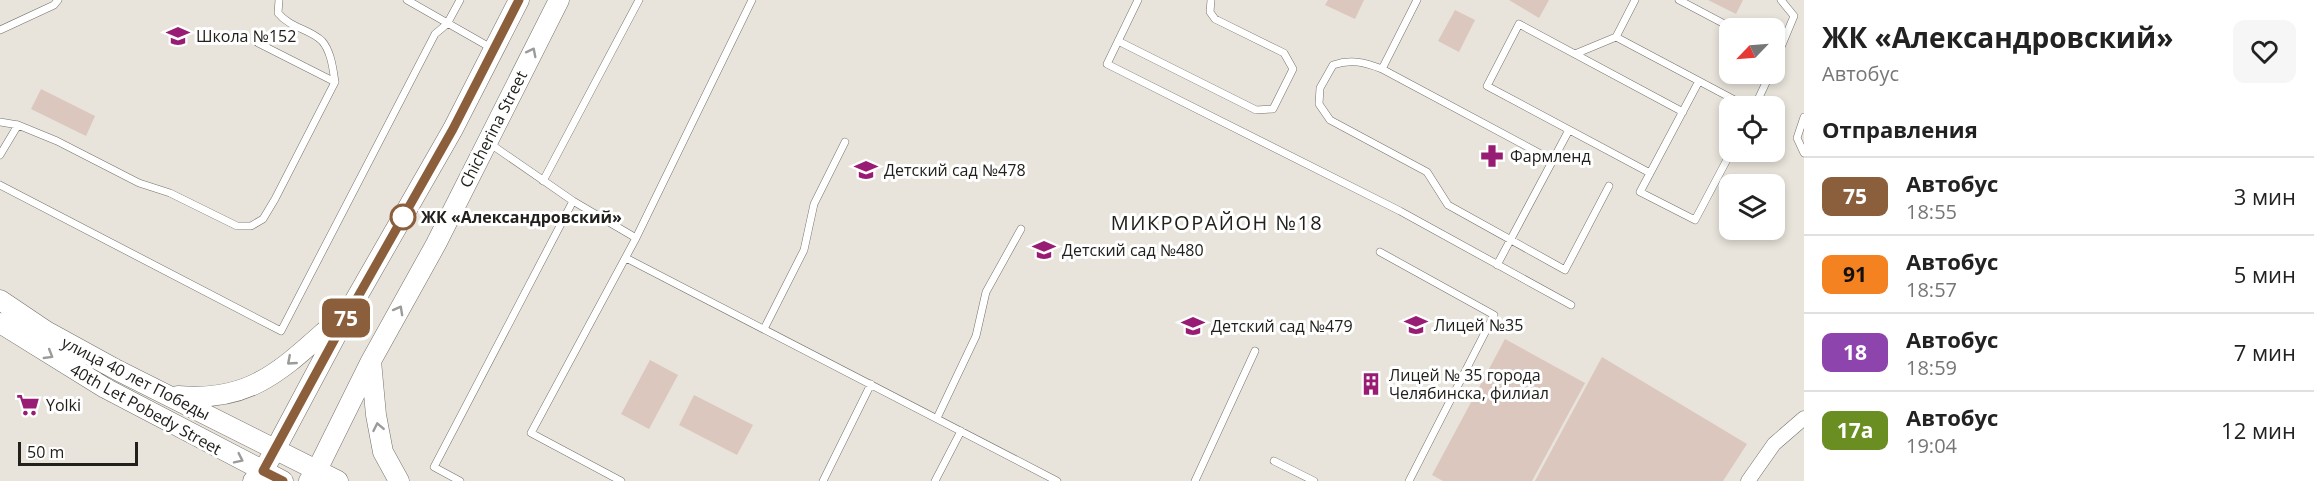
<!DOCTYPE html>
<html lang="ru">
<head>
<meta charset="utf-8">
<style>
	body { margin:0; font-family:"Open Sans",sans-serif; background:#f6f6f6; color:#222; height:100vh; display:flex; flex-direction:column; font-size:22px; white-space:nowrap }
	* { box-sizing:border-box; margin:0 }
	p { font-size:20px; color:#767676 }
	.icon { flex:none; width:33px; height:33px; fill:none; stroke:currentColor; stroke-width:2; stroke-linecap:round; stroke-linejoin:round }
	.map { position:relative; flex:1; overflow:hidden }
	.details { display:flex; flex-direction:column; background:#fff; width:510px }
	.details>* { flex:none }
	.badge { padding:0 12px; border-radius:9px; font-size:21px; line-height:39px }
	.needle { width:39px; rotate:245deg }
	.tools { position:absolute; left:1719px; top:18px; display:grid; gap:12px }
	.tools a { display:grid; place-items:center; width:66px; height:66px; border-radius:12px; background:#fff; box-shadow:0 3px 9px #0003; font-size:30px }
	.scale { position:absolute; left:18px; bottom:15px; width:120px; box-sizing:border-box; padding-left:6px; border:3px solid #21201c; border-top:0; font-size:16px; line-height:21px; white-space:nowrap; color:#21201c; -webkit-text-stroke:4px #fff; paint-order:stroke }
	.map>.badge { position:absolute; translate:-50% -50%; box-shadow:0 0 0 3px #fff }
	h2 { padding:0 18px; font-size:22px; line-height:54px }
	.round { display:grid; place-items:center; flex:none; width:63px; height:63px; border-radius:12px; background:#f6f6f6 }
	.summary { display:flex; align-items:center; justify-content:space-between; height:102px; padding:0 18px }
	h1 { font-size:28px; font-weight:700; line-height:45px }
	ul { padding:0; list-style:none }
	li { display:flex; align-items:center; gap:18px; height:78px; padding:0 18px; border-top:2px solid #e0e0e0 }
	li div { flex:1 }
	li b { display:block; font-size:22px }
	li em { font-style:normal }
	li .badge { min-width:66px; font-weight:700; text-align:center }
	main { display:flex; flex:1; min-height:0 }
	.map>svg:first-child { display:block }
</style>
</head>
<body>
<main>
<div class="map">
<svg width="1804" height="481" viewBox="0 0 1804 481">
	<rect width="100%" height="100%" fill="#e8e4db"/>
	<path fill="#dbc7bd" d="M1328,0H1364L1355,19L1325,5Z
		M1509,0H1549L1539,18Z
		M1708,0H1743L1736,14Z
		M1455,10L1475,20L1459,52L1438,41Z
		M41,89L95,116L86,136L31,109Z
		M1505,339L1585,383L1532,481H1443L1432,475Z
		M1602,357L1747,444L1723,481H1535Z
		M650,360L678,375L649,429L621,414Z
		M694,395L753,425L737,455L679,425Z"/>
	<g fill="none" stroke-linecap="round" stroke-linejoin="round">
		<g stroke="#757169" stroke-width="8">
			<path id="lane" d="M407,0L493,49
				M1138,0L1107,64L1400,211L1571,305
				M1635,0L1616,37L1746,106
				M1679,0L1732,28
				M0,30L54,5L58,0
				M1118,41L1256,110L1273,109L1293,69L1284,53L1215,19L1210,12L1211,0
				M258,43L335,82
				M1575,54L1616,37
				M1774,64L1794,16L1781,0
				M1382,69L1417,0
				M1699,81L1640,192L1695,220L1731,152
				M1755,106L1770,74
				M1804,117L1797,138L1804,153
				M0,122L18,125L57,141L139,183L170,193L237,226H251L263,219L275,199L335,82C333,69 331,51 322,41C310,29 290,28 278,13L279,0
				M489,143L573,201L636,238
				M0,155L18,125
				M1552,160L1382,69C1364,62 1351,59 1333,65L1320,88L1319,104L1330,120L1427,172L1448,205L1565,270L1609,186
				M1650,173L1487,86L1519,24L1683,112
				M543,181L639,0
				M0,185L281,331L435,34L447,24L460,0
				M1380,252L1494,315L1409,481
				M626,258L1057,481
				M1497,265L1569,130
				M764,329L804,250L814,204L845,142
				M937,418L976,336L986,292L1021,229
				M1274,461L1314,481
				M460,481L434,467L573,201
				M621,481L531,433L636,238L752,0
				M823,481L871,384
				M935,481L961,431
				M1195,481L1255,351"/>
		</g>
		<g stroke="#757169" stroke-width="15">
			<path id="street" d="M1748,481L1774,444L1804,418"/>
		</g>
		<g stroke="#757169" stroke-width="21">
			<path id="secondary" d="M0,300L46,331L117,370L338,481
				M0,323L105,388L283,481
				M371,361L376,415L383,452L399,481
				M178,396C255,403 286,365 339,319
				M253,481L263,471L276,448L350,309L453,129L519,0
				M309,481L317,470L371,361L436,244L559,0"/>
		</g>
		<use href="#lane" stroke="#fff" stroke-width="7"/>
		<use href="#street" stroke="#fff" stroke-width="14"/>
		<use href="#secondary" stroke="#fff" stroke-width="20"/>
	</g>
	<defs><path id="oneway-chevron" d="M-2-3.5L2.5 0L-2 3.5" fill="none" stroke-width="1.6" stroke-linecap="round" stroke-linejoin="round" transform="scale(1.5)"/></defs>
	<g stroke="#9b9b99">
		<use href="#oneway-chevron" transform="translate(532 52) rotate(-63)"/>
		<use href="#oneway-chevron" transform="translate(399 310) rotate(-61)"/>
		<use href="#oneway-chevron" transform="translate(49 355) rotate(31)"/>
		<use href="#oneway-chevron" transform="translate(291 361) rotate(139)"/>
		<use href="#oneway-chevron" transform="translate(378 427) rotate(-101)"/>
		<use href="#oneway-chevron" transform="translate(239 459) rotate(26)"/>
	</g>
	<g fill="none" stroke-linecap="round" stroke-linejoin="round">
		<g stroke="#fff" stroke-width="14">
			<path id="line" d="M283,481L263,471L351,309L453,129L519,0"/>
		</g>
		<use href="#line" stroke="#8b5e3c" stroke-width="9"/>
	</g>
	<defs>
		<g id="school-bare" transform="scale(1.8)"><path d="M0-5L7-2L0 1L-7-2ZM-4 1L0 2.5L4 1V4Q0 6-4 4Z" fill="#981c74" stroke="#fff" stroke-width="2.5" paint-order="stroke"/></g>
		<g id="pharmacy-bare" transform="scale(1.8)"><path d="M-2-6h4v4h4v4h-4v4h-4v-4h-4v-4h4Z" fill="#981c74" stroke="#fff" stroke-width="2.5" paint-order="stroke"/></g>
		<g id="building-bare" transform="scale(1.8)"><path d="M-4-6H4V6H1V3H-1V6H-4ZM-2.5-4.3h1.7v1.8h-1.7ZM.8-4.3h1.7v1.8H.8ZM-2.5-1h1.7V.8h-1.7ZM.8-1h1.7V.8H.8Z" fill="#981c74" stroke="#fff" stroke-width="2.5" paint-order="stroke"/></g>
		<g id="supermarket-bare" transform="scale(1.8)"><path d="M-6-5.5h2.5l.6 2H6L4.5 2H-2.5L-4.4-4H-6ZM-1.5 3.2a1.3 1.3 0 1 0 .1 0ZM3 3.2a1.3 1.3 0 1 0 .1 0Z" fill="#981c74" stroke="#fff" stroke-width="2.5" paint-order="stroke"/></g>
	</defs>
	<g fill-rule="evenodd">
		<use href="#school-bare" x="178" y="36"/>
		<use href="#pharmacy-bare" x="1492" y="156"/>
		<use href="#school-bare" x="866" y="170"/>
		<use href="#school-bare" x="1044" y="250"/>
		<use href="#school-bare" x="1416" y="325"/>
		<use href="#school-bare" x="1193" y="326"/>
		<use href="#building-bare" x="1371" y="384"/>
		<use href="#supermarket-bare" x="28" y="405"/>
	</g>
	<circle fill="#fff" stroke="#8b5e3c" stroke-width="3" cx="403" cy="217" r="12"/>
	<g text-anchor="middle" stroke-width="6" stroke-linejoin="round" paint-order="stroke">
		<g font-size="16" fill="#21201c" stroke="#fff" text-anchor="start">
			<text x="196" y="42">Школа №152</text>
			<text x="1510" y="162">Фармленд</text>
			<text x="884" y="176">Детский сад №478</text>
			<text x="1062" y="256">Детский сад №480</text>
			<text x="1434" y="331">Лицей №35</text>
			<text x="1211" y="332">Детский сад №479</text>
			<text x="1389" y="381">Лицей № 35 города<tspan x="1389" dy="18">Челябинска, филиал</tspan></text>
			<text x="46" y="411">Yolki</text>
		</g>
		<g font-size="16" fill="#21201c" stroke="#fff">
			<text transform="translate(493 129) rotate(-63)" y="6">Chicherina Street</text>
			<text transform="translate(136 378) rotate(27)" y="6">улица 40 лет Победы</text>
			<text transform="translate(146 409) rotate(29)" y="6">40th Let Pobedy Street</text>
		</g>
		<g font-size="16" font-weight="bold" fill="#21201c" stroke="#fff" text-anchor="start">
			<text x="421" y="223">ЖК «Александровский»</text>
		</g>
		<g font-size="20" letter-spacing="1.5" fill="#21201c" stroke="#fff">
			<text x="1217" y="230">МИКРОРАЙОН №18</text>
		</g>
	</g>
</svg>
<div class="tools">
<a><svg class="needle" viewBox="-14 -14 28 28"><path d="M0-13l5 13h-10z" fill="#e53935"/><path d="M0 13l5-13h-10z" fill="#767676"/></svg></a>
<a><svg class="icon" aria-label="locate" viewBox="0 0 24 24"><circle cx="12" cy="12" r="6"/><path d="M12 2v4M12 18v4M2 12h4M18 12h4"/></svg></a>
<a><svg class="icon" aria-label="layers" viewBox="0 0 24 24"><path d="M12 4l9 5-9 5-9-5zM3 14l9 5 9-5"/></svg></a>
</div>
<div class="scale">50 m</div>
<b class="badge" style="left:346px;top:318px;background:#8b5e3c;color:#fff">75</b>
</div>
<section class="details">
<div class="summary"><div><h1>ЖК «Александровский»</h1><p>Автобус</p></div><a class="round"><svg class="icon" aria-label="heart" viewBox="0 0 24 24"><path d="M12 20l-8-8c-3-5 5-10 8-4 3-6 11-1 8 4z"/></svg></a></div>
<h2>Отправления</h2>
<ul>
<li><span class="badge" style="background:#8b5e3c;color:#fff">75</span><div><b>Автобус</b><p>18:55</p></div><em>3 мин</em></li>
<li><span class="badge" style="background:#f58220;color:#111">91</span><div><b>Автобус</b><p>18:57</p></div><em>5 мин</em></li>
<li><span class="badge" style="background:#8e44ad;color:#fff">18</span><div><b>Автобус</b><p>18:59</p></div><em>7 мин</em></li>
<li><span class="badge" style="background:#6b8e23;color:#fff">17a</span><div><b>Автобус</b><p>19:04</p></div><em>12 мин</em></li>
</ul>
</section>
</main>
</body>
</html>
